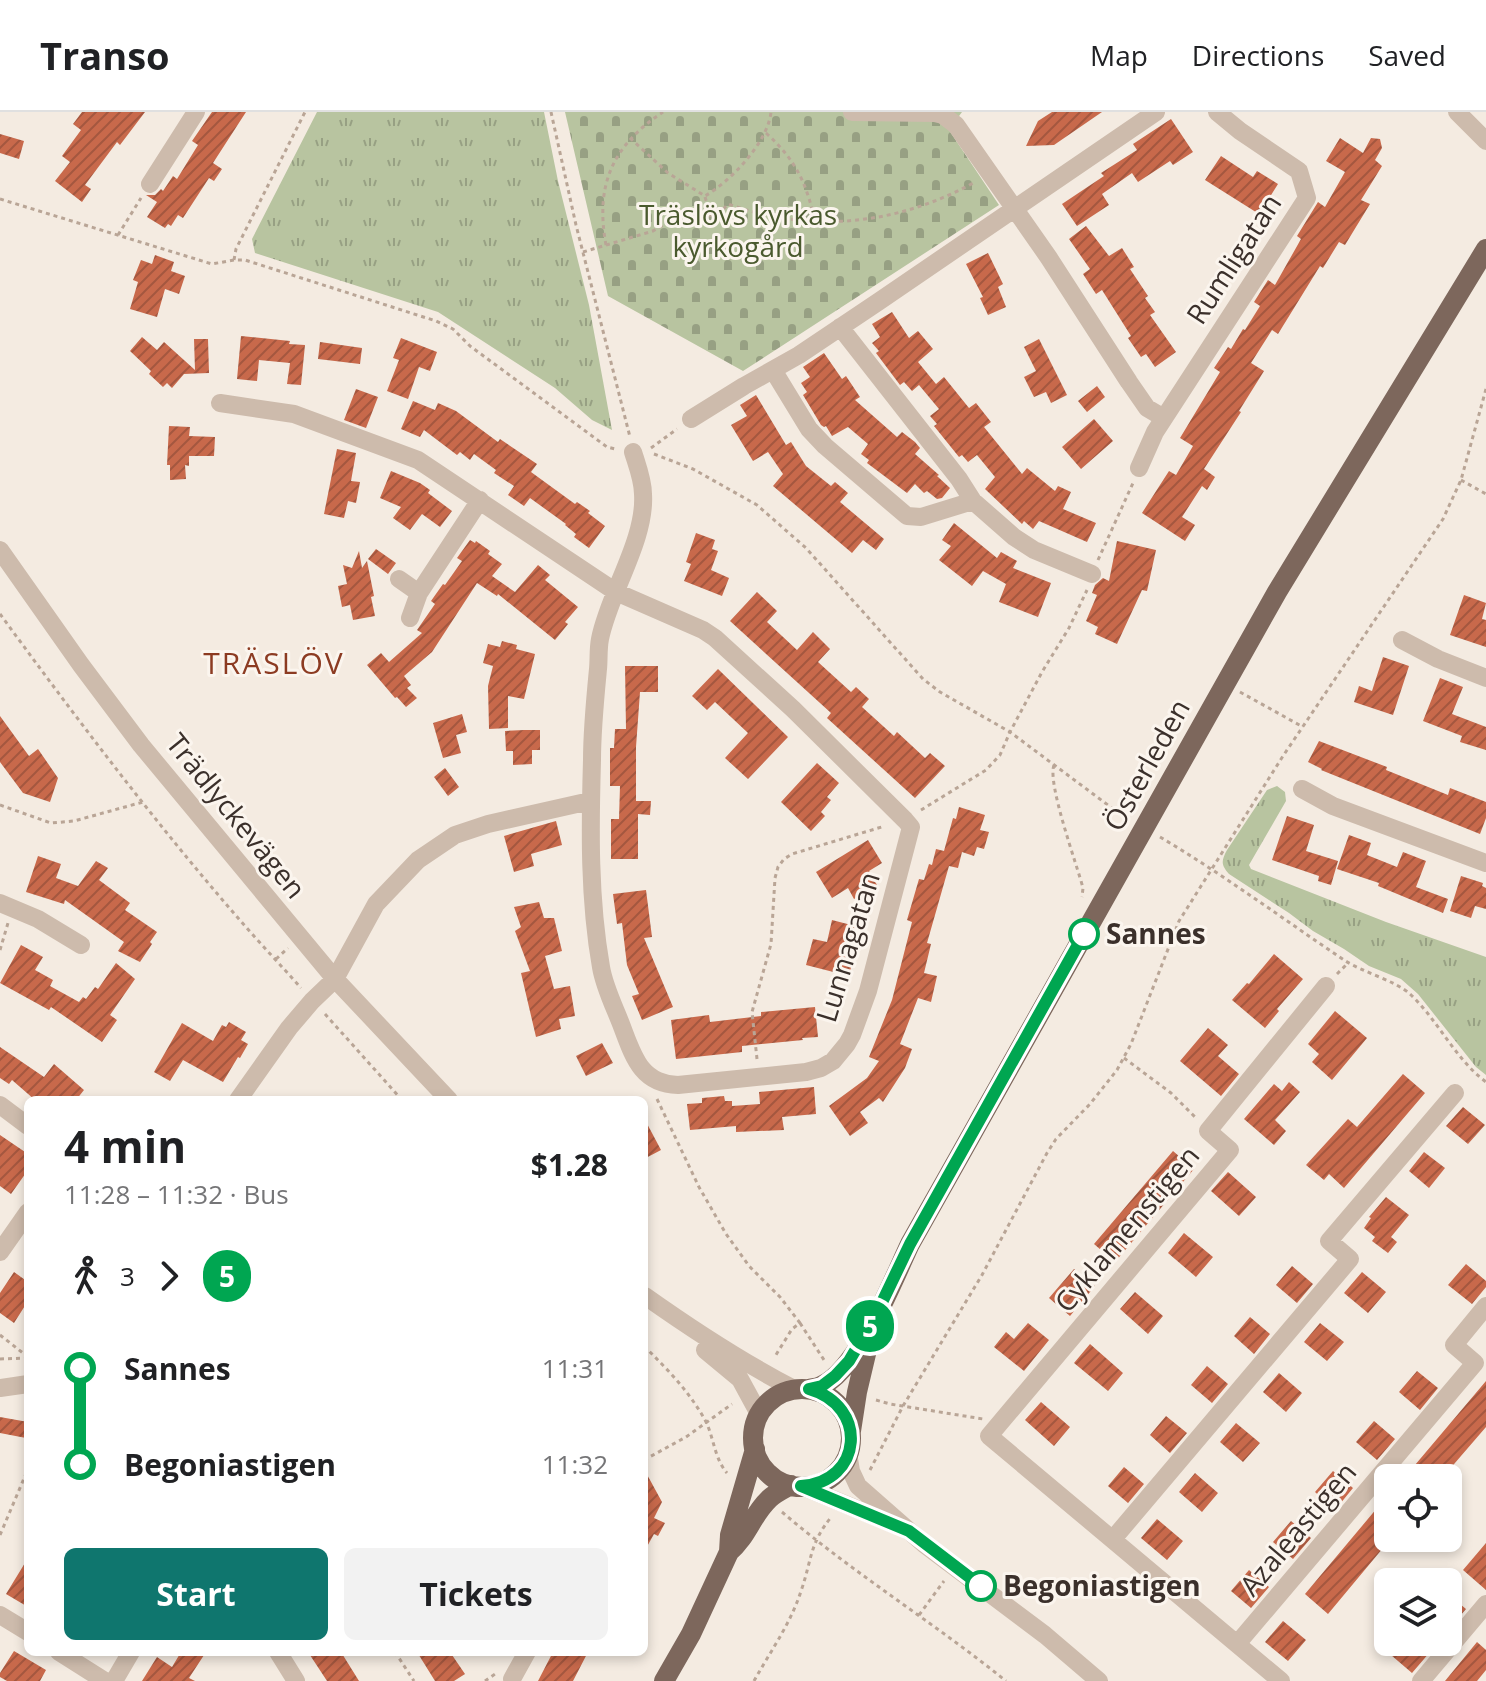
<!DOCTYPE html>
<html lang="en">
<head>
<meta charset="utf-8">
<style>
	body { margin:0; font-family:"Open Sans",sans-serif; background:#f2f2f2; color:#202124; height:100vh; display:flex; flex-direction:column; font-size:30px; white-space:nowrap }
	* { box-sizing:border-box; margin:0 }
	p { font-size:26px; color:#757577 }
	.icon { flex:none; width:44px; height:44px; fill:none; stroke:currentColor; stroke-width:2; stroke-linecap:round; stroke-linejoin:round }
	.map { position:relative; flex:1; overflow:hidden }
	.sheet { position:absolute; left:24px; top:984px; width:624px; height:560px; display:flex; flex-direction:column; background:#fff; border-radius:12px; box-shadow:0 4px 12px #0003 }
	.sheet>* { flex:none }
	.badge { padding:0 16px; border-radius:26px; font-size:28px; line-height:52px }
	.fabs { position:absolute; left:1374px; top:1352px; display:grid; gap:16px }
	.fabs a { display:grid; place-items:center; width:88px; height:88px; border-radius:12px; background:#fff; box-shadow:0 4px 12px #0003; font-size:40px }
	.map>.badge { position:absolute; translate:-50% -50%; box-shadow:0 0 0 4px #fff }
	.legs { display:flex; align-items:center; gap:12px; height:88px; padding:0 40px; font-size:26px }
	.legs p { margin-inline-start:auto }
	.headline { display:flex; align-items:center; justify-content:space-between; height:136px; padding:0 40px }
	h1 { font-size:44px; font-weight:700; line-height:60px }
	.cta { display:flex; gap:16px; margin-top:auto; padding:16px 40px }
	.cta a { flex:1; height:92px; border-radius:12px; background:#0f766e; color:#fff; font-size:32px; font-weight:700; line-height:92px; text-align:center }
	.cta a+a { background:#f2f2f2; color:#202124 }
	ul { padding:0 40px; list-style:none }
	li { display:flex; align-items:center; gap:28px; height:96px; font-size:30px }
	li i { display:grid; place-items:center; width:12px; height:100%; margin:0 10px; background:currentColor }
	li i::after { content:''; width:20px; height:20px; margin:-10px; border:6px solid; border-radius:50%; background:#fff }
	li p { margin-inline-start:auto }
	li:first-child i { background:linear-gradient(#0000 50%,currentColor 0) }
	li:last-child i { background:linear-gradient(currentColor 50%,#0000 0) }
	header { display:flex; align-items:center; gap:48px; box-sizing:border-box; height:112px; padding:0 40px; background:#fff; border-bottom:2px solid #e0e0e0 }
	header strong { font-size:38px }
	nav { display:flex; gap:44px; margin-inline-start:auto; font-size:28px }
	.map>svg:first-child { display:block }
</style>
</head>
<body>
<header>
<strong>Transo</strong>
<nav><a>Map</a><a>Directions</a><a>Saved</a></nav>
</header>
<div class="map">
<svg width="1486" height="1569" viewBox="0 0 1486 1569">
	<defs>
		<pattern id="grass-tufts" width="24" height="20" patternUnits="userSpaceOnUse" patternTransform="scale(2)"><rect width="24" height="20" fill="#b8c4a0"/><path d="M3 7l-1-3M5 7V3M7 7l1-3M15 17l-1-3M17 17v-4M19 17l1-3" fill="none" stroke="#97a083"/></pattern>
		<pattern id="cemetery-stones" width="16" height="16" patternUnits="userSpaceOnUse" patternTransform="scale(2)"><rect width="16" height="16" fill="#b8c4a0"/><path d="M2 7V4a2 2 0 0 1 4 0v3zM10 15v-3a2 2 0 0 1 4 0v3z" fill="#97a083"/></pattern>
		<pattern id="building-hatch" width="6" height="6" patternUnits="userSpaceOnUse" patternTransform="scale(2)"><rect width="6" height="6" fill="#c8694b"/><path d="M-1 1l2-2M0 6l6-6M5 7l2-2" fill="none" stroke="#a4573f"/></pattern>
	</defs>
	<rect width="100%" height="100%" fill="#f4ebe1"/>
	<path fill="url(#grass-tufts)" d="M317,0H544L558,69L589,193L612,318L592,308L555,276L438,200L255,141L252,127Z
		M1277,674L1285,680L1286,689L1249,753L1251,757L1386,810L1486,845V963L1476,955L1418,882L1401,867L1369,854L1344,837L1313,819L1289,801L1229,762C1221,753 1221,749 1227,738L1267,678Z"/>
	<path fill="url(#cemetery-stones)" d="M565,0H962L949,18L999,93L743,259L608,184Z"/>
	<path fill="url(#building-hatch)" d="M82,0H145L120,33L117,30L85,73L91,77L82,90L55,69L70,50L62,44L81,18L73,12Z
		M212,0H246L213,51L222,57L214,69L209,66L183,106L178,103L171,114L168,112L165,116L147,105L157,90L146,83H155L161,77L163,79L173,64L177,67L198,33L192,29Z
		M1052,0H1102L1054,33L1026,34L1038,9Z
		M1171,7L1193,40L1173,53L1170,49L1138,70L1132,61L1102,82L1109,93L1077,114L1062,92L1104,64L1101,61L1137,38L1133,32Z
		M0,22L24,29L19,47L0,41Z
		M1340,26L1363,41L1371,26L1380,27L1382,36L1375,48L1382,54L1361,88L1370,92L1345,133L1339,130L1323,156L1320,154L1278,222L1272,218L1251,251L1264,259L1239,299L1241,300L1204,357L1215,365L1207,378L1202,374L1182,405L1195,413L1185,429L1142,401L1169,359L1176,363L1193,334L1180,326L1220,260L1214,256L1228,235L1231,237L1243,217L1245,218L1260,194L1254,190L1268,168L1275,173L1301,127L1297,124L1318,90L1325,95L1345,60L1326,49Z
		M1221,44L1253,65L1257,59L1278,72L1259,102L1205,68Z
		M1086,114L1109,144L1122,136L1134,155L1130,157L1148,184L1145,186L1155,200L1150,203L1176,240L1155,255L1146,242L1141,245L1128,226L1131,224L1102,178L1096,182L1083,162L1090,157L1069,127Z
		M988,141L1003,172L998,175L1006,195L988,203L980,186L983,185L966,152Z
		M155,143L174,150L171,159L185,164L179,182L165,177L157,205L130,197L138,170L133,168L141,148L152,152Z
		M892,200L909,226L918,219L933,237L918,250L936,272L944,265L969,296L976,291L991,310L984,315L1022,362L1027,356L1055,379L1058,374L1071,380L1063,397L1096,411L1087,430L1039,409L1033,417L1024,409L1022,412L985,377L995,365L977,343L968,350L962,343L959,345L934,314L937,312L930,304L939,297L919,273L912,279L904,270L900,273L876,241L879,239L872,231L880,225L872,212Z
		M241,224L290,229L289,232L305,233L301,273L287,272L290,251L259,248L257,269L237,267Z
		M142,225L157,238L164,230L195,258L194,227H208L209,261L184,262L172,276L167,271L163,275L149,262L151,259L130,239Z
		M401,226L437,240L430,259L419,255L408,287L387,279L399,248L393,246Z
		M1039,227L1067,283L1051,291L1046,280L1034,285L1024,265L1036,259L1024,235Z
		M320,230L362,236L360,252L318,247Z
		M824,241L842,267L846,264L860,285L855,288L897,325L902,320L915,330L920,336L915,342L939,363L937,364L950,376L942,386L937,387L927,379L924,381L915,372L907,381L867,351L869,348L861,342L868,332L848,315L832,324L826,314L824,315L821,313L803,283L807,280L801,271L810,265L803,255Z
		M1097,274L1105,285L1087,300L1078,289Z
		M356,277L378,285L366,316L344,308Z
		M756,283L786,333L791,330L806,354L831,374L835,370L848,381L840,390L884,427L876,438L863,428L852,441L773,374L783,362L768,340L753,349L731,313L747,304L740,293Z
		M413,289L435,298L438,291L456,299L498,330L500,327L537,352L531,360L575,392L577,390L590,399L588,401L605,414L589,436L574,425L576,422L565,413L566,412L530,386L524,394L508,383L514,374L494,361L496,358L474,342L470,348L460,340L457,343L424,318L420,325L401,317Z
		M1094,307L1113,329L1081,357L1062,335Z
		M169,314L190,315L189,324L215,325L214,344H189V354L185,353L186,367L170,368V353H167Z
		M337,337L356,341L351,369L360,370L356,391L348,389L344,406L324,402Z
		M391,359L420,371L430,378L428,381L452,399L440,415L422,402L410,418L393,406L401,395L380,386Z
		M954,411L997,446L1001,440L1017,449L1013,456L1051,471L1038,505L999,490L1006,472L983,459L972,474L939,448L951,434L942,428Z
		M696,421L715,428L712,437L718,439L711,458L729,466L722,484L684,469L691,452L686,450Z
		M470,428L475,431L476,429L490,439L488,442L502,452L492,464L515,480L538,453L550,463L545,468L578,495L565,510L568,512L555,528L498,482L497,484L477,471L432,540L404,564L411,573L407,576L417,586L406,595L397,585L395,586L367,553L381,541L389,550L422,521L417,518L435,492L431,489L443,472L445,473L462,449L457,446Z
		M1117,429L1156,438L1147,479L1142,478L1117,532L1095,522L1098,515L1086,509L1097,483L1092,481L1095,473L1103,466L1109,469Z
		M376,437L396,451L388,462L368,447Z
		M359,439L362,456L367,449L374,484L371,485L375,504L353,508L350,493L342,495L338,474L347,472L343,453L352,456Z
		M757,480L777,499L767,510L797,538L813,520L830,537L818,550L851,580L856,575L869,587L862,595L894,624L897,620L925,646L930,641L945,654L915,686L827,606L831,601L730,509Z
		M1464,483L1486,491L1482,507L1486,508V535L1450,523Z
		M502,529L517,533L516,537L535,542L524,587L508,584V616L489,617L488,574L493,554L483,551L488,532L500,535Z
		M1383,545L1409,554L1393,603L1354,590L1359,574L1372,579Z
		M625,554H658V580H640L636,635V689H651L650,703L638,702V747H611V707H619L620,674H610V636H614L615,617H626Z
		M718,557L788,625L748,667L725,646L748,621L715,590L707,598L692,584Z
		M1440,566L1463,575L1452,602L1486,615V638L1460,630L1462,624L1423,609Z
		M462,602L467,620L456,623L461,641L443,646L433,611Z
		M0,604L29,644L38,637L58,666L50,690L23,681L0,650Z
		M524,618H540V638H532V652L513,653V639H506L505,619Z
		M1319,629L1387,655L1386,658L1448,683L1450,676L1486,690V706L1480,722L1321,658L1322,657L1308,650Z
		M817,651L839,671L827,685L831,688L821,700L825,704L811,719L781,690Z
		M445,656L459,675L448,684L434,665Z
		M959,695L985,703L980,718L989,720L984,737L977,735L974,744L962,740L958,756L949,754L927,831L931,832L924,861L937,864L931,890L918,886L900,932L912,937L905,956L883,990L879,986L860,1000L868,1011L850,1024L829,994L867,966L879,949L869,945L892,888L912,810L907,808L919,767L924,768L929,752L932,753L936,737L944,739L953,706L956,707Z
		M1287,704L1314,713L1306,739L1338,749L1331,773L1318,769L1319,764L1272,748Z
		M556,709L562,733L531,742L534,754L514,760L504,724Z
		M1349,723L1371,731L1367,743L1397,755L1403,740L1426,749L1416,775L1448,787L1443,801L1378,774L1379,771L1337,757Z
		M868,728L882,751L869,759L877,773L854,787L848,776L832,786L816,760Z
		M38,744L61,752L56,766L78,774L96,749L108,756L99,768L130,791L125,798L157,820L150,830L152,832L140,850L118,839L124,830L65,788L64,792L26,780Z
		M1461,764L1483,771L1482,774L1486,776V797L1475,794L1471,806L1450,799Z
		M646,778L652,825L644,826L673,895L642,908L632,884L639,882L627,853L622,811L617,812L613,782Z
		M539,790L544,806H554L562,839L545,844L554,877L570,874L575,904L559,907L561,917L536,925L521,861L530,859L515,819L521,815L514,795Z
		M832,808L855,814L849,837L855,838L849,864L806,853L813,827L827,830Z
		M21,833L43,845L35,858L53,868L50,874L79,890L83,885L86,887L95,875L98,877L116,851L135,867L110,903L117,908L102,930L51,895L49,898L0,871Z
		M1274,842L1303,867L1277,897L1279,899L1265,916L1232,888L1247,871L1249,872Z
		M815,895L818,925L802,926L803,928L742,934V940L676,947L671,908L709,903L710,910L761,904V900Z
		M1335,899L1367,926L1332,968L1312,950L1319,942L1308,932Z
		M229,910L246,920L241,928L248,932L240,946L238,945L223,970L183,948L170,969L154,960L182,911L213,929L222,913L226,915Z
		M1208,916L1228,933L1218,944L1239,962L1221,984L1180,949Z
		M602,931L613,951L586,964L576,944Z
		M0,935L44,965L54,952L84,978L76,988H35L12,968L9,972L0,966Z
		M1403,962L1425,981L1344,1076L1329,1062L1324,1068L1306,1053L1348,1007L1357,1015Z
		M1289,970L1300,980L1275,1008L1286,1019L1274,1033L1244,1007L1274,972L1282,979Z
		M814,975L816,1002L782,1005L784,1018L736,1020V1014L690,1018L687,992L702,991V986L724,984L725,989H732V994L760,992L759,980Z
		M1463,995L1485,1013L1468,1032L1446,1014Z
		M644,1006L661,1038L644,1047Z
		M0,1023L28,1042V1058L11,1082L0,1074Z
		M1173,1039L1194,1057L1115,1150L1094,1132Z
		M1424,1040L1445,1056L1429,1076L1409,1059Z
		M1228,1060L1256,1085L1239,1104L1211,1079Z
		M1386,1085L1409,1103L1391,1125L1397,1130L1388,1141L1372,1129L1375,1125L1364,1116L1371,1106L1369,1105Z
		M1184,1121L1213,1145L1196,1165L1168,1141Z
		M1466,1152L1486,1169V1175L1472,1192L1448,1173Z
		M1292,1154L1313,1172L1297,1191L1276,1173Z
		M1074,1157L1095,1174L1070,1204L1049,1186Z
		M14,1160L28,1170V1189L14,1211L0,1201V1181Z
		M1362,1160L1386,1180L1368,1201L1344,1181Z
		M1135,1180L1163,1204L1148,1222L1120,1197Z
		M1250,1205L1270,1222L1254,1242L1234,1224Z
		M1028,1211L1049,1228L1024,1259L994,1235L1006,1220L1014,1227Z
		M1320,1211L1344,1230L1327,1249L1304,1230Z
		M1090,1232L1123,1261L1108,1279L1074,1251Z
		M1207,1254L1228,1272L1212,1291L1191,1273Z
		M1417,1259L1438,1276L1420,1298L1399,1280Z
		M1279,1261L1302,1281L1286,1300L1263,1280Z
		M1486,1269V1315L1442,1366H1404Z
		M1041,1290L1070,1315L1054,1334L1025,1308Z
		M1166,1304L1187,1321L1170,1341L1150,1323Z
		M0,1305L28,1310L26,1326L0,1321Z
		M1374,1309L1395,1327L1377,1348L1356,1330Z
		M1236,1311L1260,1331L1243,1350L1220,1330Z
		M1124,1355L1144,1372L1128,1391L1108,1374Z
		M644,1357L662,1390L654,1406L665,1411L658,1424L654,1422L644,1440Z
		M1333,1359L1353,1376L1335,1398L1315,1380Z
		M1195,1361L1218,1381L1202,1400L1179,1380Z
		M1388,1383V1430L1328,1502L1305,1482Z
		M1157,1407L1183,1429L1167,1448L1141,1426Z
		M1291,1409L1311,1426L1293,1447L1273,1430Z
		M1486,1431V1478L1463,1458Z
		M28,1446V1495L6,1482Z
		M1249,1458L1269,1475L1251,1496L1231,1479Z
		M1448,1482L1466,1497L1448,1518Z
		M1283,1509L1306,1528L1288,1549L1265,1530Z
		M1402,1530H1418L1430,1540L1412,1561L1391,1543Z
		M1477,1530L1486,1538V1558L1477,1569H1445Z
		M14,1539L46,1558L40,1569H7L0,1565V1561Z
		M181,1540H206L189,1566L195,1569H142L157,1545L172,1555Z
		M308,1540H341L359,1569H327Z
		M417,1540H450L465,1562L454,1569H435Z
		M553,1540H588L573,1569H538Z"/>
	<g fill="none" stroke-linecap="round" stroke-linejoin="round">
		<path stroke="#b9a596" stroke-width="3" stroke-dasharray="4 4" stroke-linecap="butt" d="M551,0L576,113L630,325
			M766,21C796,48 807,72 815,110
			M630,26L668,61L705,84C731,69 768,30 771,0
			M705,85L711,104
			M0,87L212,152L234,148H245L436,209L453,217L470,234L607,335L615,337
			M118,123L141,86
			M606,133C595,73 612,34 663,0
			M583,140L653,119L689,98C703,108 717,105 728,92C812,122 897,113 975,70
			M234,148L236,137L305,0
			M651,336L677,317
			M654,342L693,357L757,393L806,436L923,567L940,580L1010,620L1124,705
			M1461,368L1486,382
			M1098,448L1133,371
			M0,502C74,603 150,704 232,799C254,825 278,850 301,876
			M1240,580L1303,615
			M1054,653C1047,671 1077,753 1083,776L1082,785
			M0,693L51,711L74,709L143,690
			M921,698L986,658L1000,643L1010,620L1042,560L1069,516L1087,478
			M1160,725C1224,763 1283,807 1344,848C1362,860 1396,869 1410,882C1438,908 1455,947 1486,970
			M0,838L8,811
			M276,847L288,836
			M1337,862L1348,851
			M325,902L402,988
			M1124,946L1171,981L1195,1005
			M757,947L752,900L771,832L775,766L778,755L784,747L792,742L885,714
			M657,987L699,1075L726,1122L749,1154L780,1185L800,1211L792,1217L774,1246
			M800,1211L824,1248
			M0,1223L28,1245
			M644,1234C667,1257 689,1279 705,1308C714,1325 714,1346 727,1361
			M0,1247L28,1246
			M876,1288L890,1292L983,1307
			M644,1348L686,1325L732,1292
			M870,1358L903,1294L982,1163L1047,1041L1056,1027L1090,992L1117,958L1131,932L1179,809L1283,644L1443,407L1461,368L1486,277
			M782,1400C853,1461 933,1510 1006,1569
			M0,1423L28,1357
			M919,1503L944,1469
			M395,1540L414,1569
			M485,1569L495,1562
			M754,1569C770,1540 791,1511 801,1479C812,1448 809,1432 832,1404"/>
		<path stroke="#cdbbac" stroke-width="18" d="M852,0L935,1L943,3L956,13L1049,146L1129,270L1147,296L1164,306
			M1457,0L1486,29
			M150,72L196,0
			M840,215L959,367L973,389L1014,425L1034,438L1092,462
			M773,258L809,317L825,334L907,404L921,405L973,389
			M220,291L294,302L418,348L616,480L703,518L715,526L793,597L905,708L911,715L868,879L852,923L847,932L833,949L821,956L806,960L678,973C640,972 633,943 621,912C614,894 604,874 601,855C589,787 590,717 592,648C592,618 595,588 598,557C599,547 598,537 600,527C609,481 646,428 643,382C643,368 637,353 633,340
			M691,307L744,274L799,243L878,190L1156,0
			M1139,356L1155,320L1307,86L1299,59L1240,19L1217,0
			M0,438L81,553L141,633L335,867L449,988
			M399,467L419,481
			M410,506L419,481L480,388
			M1402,528L1438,547L1486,566
			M1302,677L1333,694L1486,751
			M0,791L38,807L81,833
			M238,988L289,916L312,889L335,867L376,792L418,748L455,723L488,712L590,689
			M0,993L28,1014
			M0,1140L28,1100
			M645,1184C693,1218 742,1250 794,1277
			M705,1238L740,1267L759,1302
			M0,1276L28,1272
			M848,1341L851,1359L858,1374L924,1432L1045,1523L1099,1569
			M801,1374L896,1413
			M1113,1427L1350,1147L1329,1129L1455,981
			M0,1503L28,1520
			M1237,1532L1475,1251L1454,1233L1486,1194
			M59,1540L105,1569
			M278,1540L296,1569
			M512,1567L527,1540
			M114,1569L131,1540
			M1281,1569L989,1324L1230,1038L1208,1019L1326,874
			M1421,1569L1486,1492"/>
		<path stroke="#7d675c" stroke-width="20" d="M809,1277C813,1276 817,1276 821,1274C858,1258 893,1168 910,1132L1277,480L1486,137
			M753 1326a49 49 0 1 1 98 0a49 49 0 1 1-98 0Z
			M851,1319L857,1280L870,1225
			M729,1440C747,1425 752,1403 769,1387C775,1381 784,1377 791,1373
			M664,1569L691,1522L729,1440L730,1423L755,1337"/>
	</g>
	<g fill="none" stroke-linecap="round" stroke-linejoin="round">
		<g stroke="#fff" stroke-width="18">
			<path id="line-1" d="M981,1474L909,1419L801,1374C863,1370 869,1294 809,1277L822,1274L835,1264L849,1249L875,1205L910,1132L1084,822"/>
		</g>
		<use href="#line-1" stroke="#00a651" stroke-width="12"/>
	</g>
	<g fill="#fff" stroke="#00a651" stroke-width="4">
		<circle cx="1084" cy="822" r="14"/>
		<circle cx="981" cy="1474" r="14"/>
	</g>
	<g text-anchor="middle" stroke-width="6" stroke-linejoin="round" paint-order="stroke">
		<g font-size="28" fill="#4a5a2e" stroke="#fbf5ee">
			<text x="738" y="113">Träslövs kyrkas<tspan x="738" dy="32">kyrkogård</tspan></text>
		</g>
		<g font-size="28" fill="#3b302b" stroke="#fbf5ee">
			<text transform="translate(1234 147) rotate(-57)" y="10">Rumligatan</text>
			<text transform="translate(1147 653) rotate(-61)" y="10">Österleden</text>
			<text transform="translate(236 704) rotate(51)" y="10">Trädlyckevägen</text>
			<text transform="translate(848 835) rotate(-73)" y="10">Lunnagatan</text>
			<text transform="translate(1127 1117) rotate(-50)" y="10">Cyklamenstigen</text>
			<text transform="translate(1298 1417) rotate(-50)" y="10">Azaleastigen</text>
		</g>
		<g font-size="28" font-weight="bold" fill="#3b302b" stroke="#fbf5ee" text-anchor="start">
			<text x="1106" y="832">Sannes</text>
			<text x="1003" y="1484">Begoniastigen</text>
		</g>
		<g font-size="30" letter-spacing="2" fill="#8c3b22" stroke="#fbf5ee">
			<text x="274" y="562">TRÄSLÖV</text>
		</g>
	</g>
</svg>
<div class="fabs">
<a><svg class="icon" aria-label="locate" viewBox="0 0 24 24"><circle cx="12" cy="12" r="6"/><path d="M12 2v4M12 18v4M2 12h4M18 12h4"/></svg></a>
<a><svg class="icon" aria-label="layers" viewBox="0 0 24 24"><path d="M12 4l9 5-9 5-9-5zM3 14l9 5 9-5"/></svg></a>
</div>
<b class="badge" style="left:870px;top:1214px;background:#00a651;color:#fff">5</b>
<section class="sheet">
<div class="headline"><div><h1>4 min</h1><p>11:28 – 11:32 · Bus</p></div><b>$1.28</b></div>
<div class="legs"><svg class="icon" aria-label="walk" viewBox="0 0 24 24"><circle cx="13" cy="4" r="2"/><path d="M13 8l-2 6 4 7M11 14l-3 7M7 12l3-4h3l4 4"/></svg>3<svg class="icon" aria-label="forward" viewBox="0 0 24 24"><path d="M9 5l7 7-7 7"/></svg><b class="badge" style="background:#00a651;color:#fff">5</b></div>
<ul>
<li><i style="color:#00a651"></i><b>Sannes</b><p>11:31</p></li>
<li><i style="color:#00a651"></i><b>Begoniastigen</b><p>11:32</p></li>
</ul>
<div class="cta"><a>Start</a><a>Tickets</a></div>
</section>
</div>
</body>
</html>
